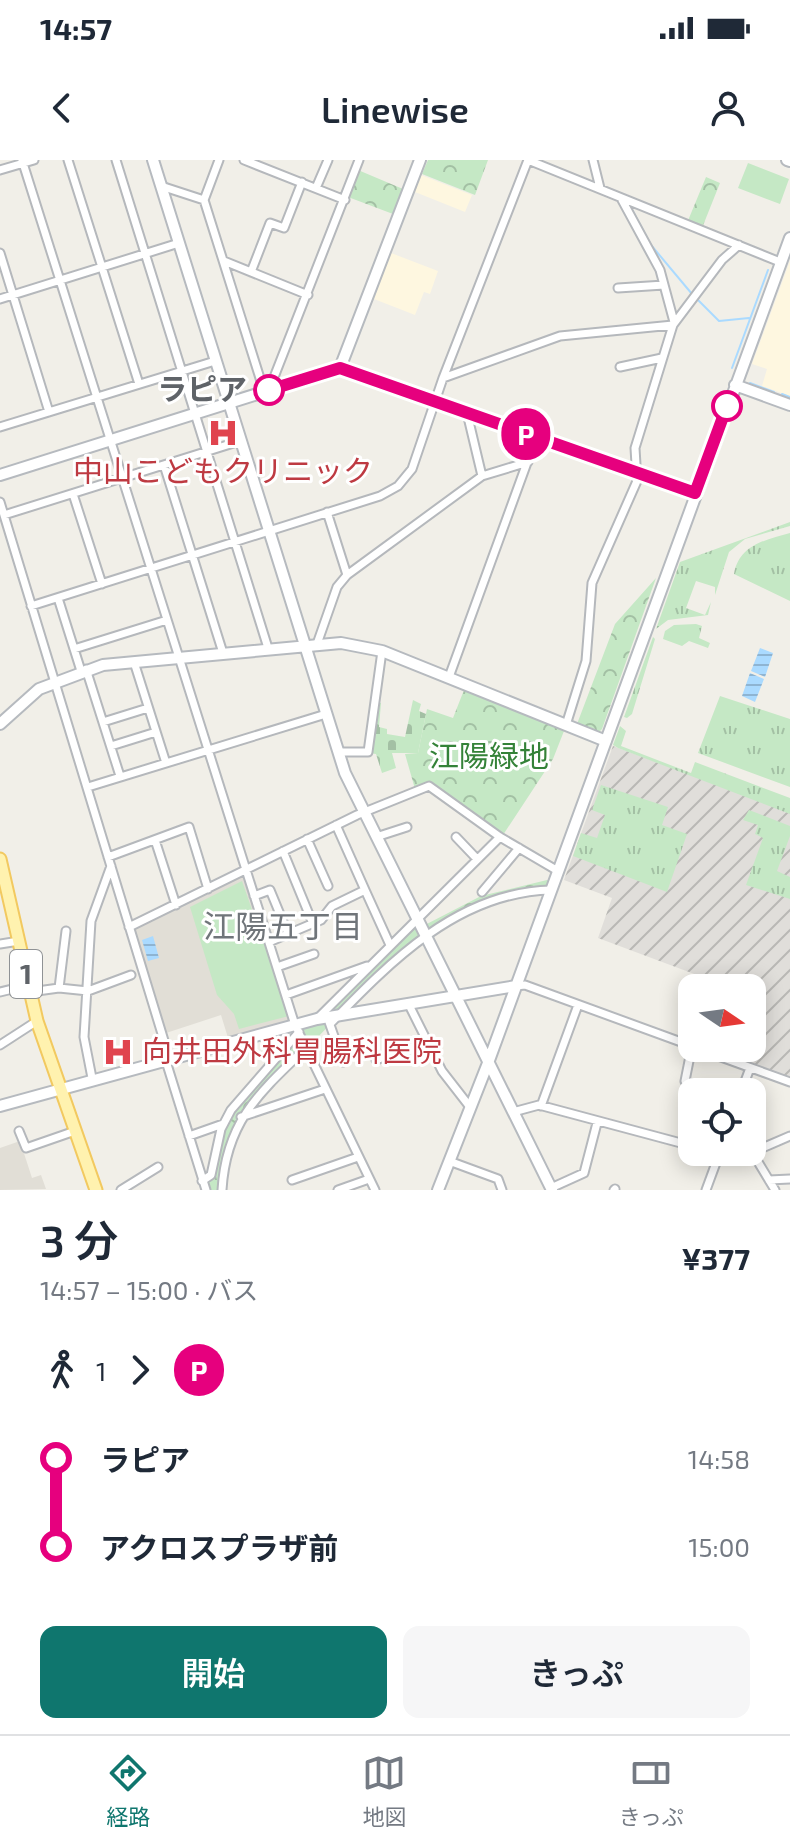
<!DOCTYPE html>
<html lang="ja">
<head>
<meta charset="utf-8">
<style>
	body { margin:0; font-family:"Exo 2","Noto Sans JP",sans-serif; background:#f6f6f7; color:#1f2937; height:100vh; display:flex; flex-direction:column; font-size:30px; white-space:nowrap }
	* { box-sizing:border-box; margin:0 }
	p { font-size:26px; color:#747a83 }
	.icon { flex:none; width:44px; height:44px; fill:none; stroke:currentColor; stroke-width:2; stroke-linecap:round; stroke-linejoin:round }
	.map { position:relative; height:1030px; overflow:hidden }
	.drawer { display:flex; flex-direction:column; background:#fff; flex:1 }
	.drawer>* { flex:none }
	.badge { padding:0 16px; border-radius:26px; font-size:28px; line-height:52px }
	.needle { width:52px; rotate:103deg }
	.fabs { position:absolute; left:678px; top:814px; display:grid; gap:16px }
	.fabs a { display:grid; place-items:center; width:88px; height:88px; border-radius:16px; background:#fff; box-shadow:0 4px 20px #0003; font-size:40px }
	.map>.badge { position:absolute; translate:-50% -50%; box-shadow:0 0 0 4px #fff }
	.legs { display:flex; align-items:center; gap:12px; height:88px; padding:0 40px; font-size:26px }
	.legs p { margin-inline-start:auto }
	.head { display:flex; align-items:center; justify-content:space-between; height:136px; padding:0 40px }
	h1 { font-size:44px; font-weight:600; line-height:60px }
	.button { display:flex; gap:16px; margin-top:auto; padding:16px 40px }
	.button a { flex:1; height:92px; border-radius:16px; background:#0f766e; color:#fff; font-size:32px; font-weight:600; line-height:92px; text-align:center }
	.button a+a { background:#f6f6f7; color:#1f2937 }
	ul { padding:0 40px; list-style:none }
	li { display:flex; align-items:center; gap:28px; height:88px; font-size:30px }
	li i { display:grid; place-items:center; width:12px; height:100%; margin:0 10px; background:currentColor }
	li i::after { content:''; width:20px; height:20px; margin:-10px; border:6px solid; border-radius:50%; background:#fff }
	li p { margin-inline-start:auto }
	li:first-child i { background:linear-gradient(#0000 50%,currentColor 0) }
	li:last-child i { background:linear-gradient(currentColor 50%,#0000 0) }
	.status { display:flex; justify-content:space-between; align-items:center; height:56px; padding:0 40px; background:#fff; direction:ltr }
	.status svg { height:22px; fill:currentColor }
	header { display:flex; justify-content:space-between; align-items:center; height:104px; padding:0 40px; background:#fff; font-size:36px; font-weight:600 }
	.tab-bar { display:flex; justify-content:space-around; align-items:center; height:112px; border-top:2px solid #e0e1e3; background:#fff; font-size:22px; color:#747a83 }
	.tab-bar a { display:grid; justify-items:center; gap:4px }
	.tab-bar .selected { color:#0f766e }
	.map>svg:first-child { display:block }
</style>
</head>
<body>
<div class="status"><b>14:57</b><svg viewBox="0 0 49 12"><path d="M0 12V9h3v3zM5 12V6h3v6zM10 12V3h3v9zM15 12V0h3v12zM26 1h20v11H26zM47 4h2v5h-2z"/></svg></div>
<header><svg class="icon" aria-label="back" viewBox="0 0 24 24"><path d="M15 5l-7 7 7 7"/></svg>Linewise<svg class="icon" aria-label="person" viewBox="0 0 24 24"><circle cx="12" cy="8" r="4"/><path d="M4 21q1-7 8-7t8 7"/></svg></header>
<div class="map">
<svg width="790" height="1030" viewBox="0 0 790 1030">
	<defs>
		<pattern id="industrial-furrows" width="10" height="10" patternUnits="userSpaceOnUse" patternTransform="scale(2)"><rect width="10" height="10" fill="#e0deda"/><path d="M-1 1l2-2M0 10L10 0M9 11l2-2" fill="none" stroke="#b9b8b5"/></pattern>
		<pattern id="grass-tufts" width="24" height="20" patternUnits="userSpaceOnUse" patternTransform="scale(2)"><rect width="24" height="20" fill="#c5e8c5"/><path d="M3 7l-1-3M5 7V3M7 7l1-3M15 17l-1-3M17 17v-4M19 17l1-3" fill="none" stroke="#a3c0a4"/></pattern>
		<pattern id="cemetery-stones" width="16" height="16" patternUnits="userSpaceOnUse" patternTransform="scale(2)"><rect width="16" height="16" fill="#c5e8c5"/><path d="M2 7V4a2 2 0 0 1 4 0v3zM10 15v-3a2 2 0 0 1 4 0v3z" fill="#a3c0a4"/></pattern>
		<pattern id="park-crowns" width="20" height="18" patternUnits="userSpaceOnUse" patternTransform="scale(2)"><rect width="20" height="18" fill="#c5e8c5"/><path d="M2 6a3 3 0 1 1 6 0M12 15a3 3 0 1 1 6 0" fill="none" stroke="#a3c0a4"/></pattern>
		<pattern id="water-rules" width="6" height="5" patternUnits="userSpaceOnUse" patternTransform="scale(2)"><rect width="6" height="5" fill="#aadaff"/><path d="M0 2.5h6" fill="none" stroke="#8eb4d2"/></pattern>
	</defs>
	<rect width="100%" height="100%" fill="#f1efe8"/>
	<path fill="#fef7e0" d="M421,15L472,35L465,52L415,32Z
		M391,93L438,111L430,134L424,132L415,155L374,139Z
		M790,101V236L762,226L767,209L752,204Z"/>
	<path fill="url(#industrial-furrows)" d="M613,586L790,652V918L707,888H752V828H720L721,824L598,778L612,738L564,720Z"/>
	<path fill="#e1ded6" d="M246,710L295,865L229,881L221,855L163,874L129,767Z
		M20,981L32,1018L41,1015L46,1029L0,1030V988Z"/>
	<path fill="url(#grass-tufts)" d="M790,362V366L745,379L729,392L715,435V427L696,421L686,448L705,455L711,442L708,455L668,460L656,469L680,402Z
		M790,373V441L734,414C739,385 765,380 790,373Z
		M696,464L702,466L699,478L710,483L708,488L689,481L682,486L663,479L665,471L674,465Z
		M653,477L655,479L632,554L627,558L624,557Z
		M720,536L790,559V627L698,593Z
		M620,566L626,571L621,586L691,613L695,602L790,638V654L618,588L613,585Z
		M601,625L668,647L662,665L687,674L667,732L573,696L581,673L597,678L605,655L592,650Z
		M749,650L790,666V676L777,711L790,717V739L746,725L763,678L755,674L758,665L743,660Z"/>
	<path fill="url(#cemetery-stones)" d="M413,540L421,544L419,551L426,554L418,593H392L396,608L382,613L376,594L369,593L376,542L381,543L379,567L387,569V574L405,577Z"/>
	<path fill="url(#park-crowns)" d="M428,0H488L475,35L422,14Z
		M358,10L403,29L393,54L348,37Z
		M706,17L720,23L702,68L687,63Z
		M656,418L602,569L599,572L577,564L615,464Z
		M464,530L564,571L553,599L503,675L433,625L415,629L405,594L418,593L427,549L453,558Z
		M547,720L554,722L551,730L494,741L425,776L341,853L241,957L222,1030H206L202,1021L208,1018L231,950L299,872L417,760L421,767L481,736Z"/>
	<path fill="#c5e8c5" d="M748,3L789,19L780,44L738,28Z
		M242,721L289,856L239,869L234,854L217,835L190,747Z"/>
	<path fill="url(#water-rules)" d="M760,488L773,493L765,517L751,511Z
		M750,513L764,519L755,542L742,536Z
		M153,776L159,798L148,801L142,780Z"/>
	<g fill="none" stroke-linecap="round" stroke-linejoin="round">
		<path stroke="#aadaff" stroke-width="2" d="M630,46L651,85L692,134
			M697,139L719,161L749,158
			M732,208L768,110
			M750,223L774,232
			M782,234L790,237"/>
		<g stroke="#b5b8bc" stroke-width="11">
			<path id="street" d="M22,0L295,865L375,1030
				M68,0L139,224
				M116,0L268,488
				M219,0L204,40L264,231
				M244,0L345,40
				M528,0L780,102
				M593,0L600,28
				M0,10L34,0
				M161,26L204,40
				M316,28L328,0
				M622,40L660,110L674,162
				M0,93L49,252
				M224,101L308,135
				M251,112L270,63L284,68L302,22
				M618,128L664,125
				M0,139L179,83
				M620,207L662,198
				M443,218L560,176L673,165
				M269,230L359,0
				M467,253L482,316
				M0,267L215,201
				M164,305L223,493
				M73,334L102,424
				M0,342L169,897
				M327,352L347,415
				M4,355L240,281
				M58,438L81,511
				M31,446L380,336L398,326L412,309L443,218L528,0
				M317,484L337,427L347,415L482,316L528,302
				M74,489L167,460
				M134,502L166,603
				M86,509L120,616
				M449,517L536,278
				M103,562L148,548
				M566,565L586,501L592,423L637,321L635,288L673,165L722,100L739,85
				M111,586L156,572
				M338,592H368L382,491
				M88,627L326,554
				M336,665L365,730
				M376,677L407,667
				M456,677L477,699
				M307,679L328,726
				M155,680L176,745
				M283,691L313,764
				M108,697L189,667L208,729
				M482,732L519,688
				M254,736L270,730L289,776
				M129,767L357,655L429,626L500,677L558,711
				M269,782L321,760L332,746L365,730L390,785
				M0,784L19,781
				M277,807L314,794
				M516,826L525,825L692,886
				M59,828L66,771
				M0,832L29,825
				M30,832L59,828L88,831L131,815
				M286,835L367,806
				M408,843L442,911L470,947
				M317,859L500,677
				M329,862L343,902
				M330,864C390,802 458,732 551,730
				M0,885L37,861
				M692,886L685,921L696,925
				M696,888L790,922
				M165,898L206,1030
				M376,900L425,882
				M92,918L84,877L91,761L111,706
				M741,932L750,908
				M541,946L578,845
				M513,952L539,945L692,986
				M241,957L325,929
				M19,971L26,988L75,971
				M189,976L223,964
				M716,992L739,998L790,976
				M752,992L775,1030
				M449,1001L498,1019L502,1030
				M292,1020L358,997
				M769,1020L790,1019
				M202,1021L211,1015L221,969L231,950L299,872
				M551,1028L584,1013L597,963
				M121,1030L158,1007
				M222,1030C226,962 259,933 305,889
				M338,1030L369,1019
				M614,1030L615,1029
				M706,1030L720,992"/>
		</g>
		<g stroke="#b6babf" stroke-width="14">
			<path id="secondary" d="M153,0L345,613L552,1030
				M787,0L790,1
				M340,208L420,0
				M735,225L790,245
				M0,315L340,208L695,333
				M0,564L39,529L103,505L341,483L382,491L606,581
				M0,946L317,859L516,826
				M438,1030L488,903L790,78"/>
		</g>
		<g stroke="#f2c960" stroke-width="15">
			<path id="primary" d="M0,699L37,861L96,1030"/>
		</g>
		<use href="#street" stroke="#fff" stroke-width="7"/>
		<use href="#secondary" stroke="#fff" stroke-width="10"/>
		<use href="#primary" stroke="#fff2af" stroke-width="11"/>
	</g>
	<g fill="none" stroke-linecap="round" stroke-linejoin="round">
		<g stroke="#fff" stroke-width="18">
			<path id="line-1" d="M269,230L340,208L695,333L727,246"/>
		</g>
		<use href="#line-1" stroke="#e6007e" stroke-width="12"/>
	</g>
	<defs>
		<g id="hospital-bare" transform="scale(2.4)"><path d="M-5-5h3v3.5h4V-5h3V5h-3V1.5h-4V5h-3Z" fill="#e0444e" stroke="#fff" stroke-width="2.5" paint-order="stroke"/></g>
	</defs>
	<g fill-rule="evenodd">
		<use href="#hospital-bare" x="223" y="273"/>
		<use href="#hospital-bare" x="118" y="892"/>
	</g>
	<g fill="#fff" stroke="#e6007e" stroke-width="4">
		<circle cx="269" cy="230" r="14"/>
		<circle cx="727" cy="246" r="14"/>
	</g>
	<g text-anchor="middle" stroke-width="6" stroke-linejoin="round" paint-order="stroke">
		<rect fill="#fff" stroke="#8f9295" stroke-width="2" x="10" y="790" width="32" height="48" rx="6"/>
		<g font-size="28" font-weight="bold" fill="#5f6368">
			<text x="26" y="824">1</text>
		</g>
		<g font-size="30" font-weight="bold" fill="#5f6368" stroke="#fff" text-anchor="end">
			<text x="247" y="240">ラピア</text>
		</g>
		<g font-size="30" fill="#be3a42" stroke="#fff">
			<text x="223" y="322">中山こどもクリニック</text>
			<text x="142" y="902" text-anchor="start">向井田外科胃腸科医院</text>
		</g>
		<g font-size="30" fill="#348238" stroke="#fff">
			<text x="489" y="607">江陽緑地</text>
		</g>
		<g font-size="32" fill="#70757a" stroke="#fff">
			<text x="283" y="778">江陽五丁目</text>
		</g>
	</g>
</svg>
<div class="fabs">
<a><svg class="needle" viewBox="-14 -14 28 28"><path d="M0-13l5 13h-10z" fill="#e53935"/><path d="M0 13l5-13h-10z" fill="#747a83"/></svg></a>
<a><svg class="icon" aria-label="locate" viewBox="0 0 24 24"><circle cx="12" cy="12" r="6"/><path d="M12 2v4M12 18v4M2 12h4M18 12h4"/></svg></a>
</div>
<b class="badge" style="left:526px;top:274px;background:#e6007e;color:#fff">P</b>
</div>
<section class="drawer">
<div class="head"><div><h1>3 分</h1><p>14:57 – 15:00 · バス</p></div><b>¥377</b></div>
<div class="legs"><svg class="icon" aria-label="walk" viewBox="0 0 24 24"><circle cx="13" cy="4" r="2"/><path d="M13 8l-2 6 4 7M11 14l-3 7M7 12l3-4h3l4 4"/></svg>1<svg class="icon" aria-label="forward" viewBox="0 0 24 24"><path d="M9 5l7 7-7 7"/></svg><b class="badge" style="background:#e6007e;color:#fff">P</b></div>
<ul>
<li><i style="color:#e6007e"></i><b>ラピア</b><p>14:58</p></li>
<li><i style="color:#e6007e"></i><b>アクロスプラザ前</b><p>15:00</p></li>
</ul>
<div class="button"><a>開始</a><a>きっぷ</a></div>
</section>
<nav class="tab-bar">
<a class="selected"><svg class="icon" aria-label="directions" viewBox="0 0 24 24"><path d="M12 3l9 9-9 9-9-9zM9 14v-3h6M13 9l2 2-2 2"/></svg>経路</a>
<a><svg class="icon" aria-label="map" viewBox="0 0 24 24"><path d="M3 6l6-2 6 2 6-2v14l-6 2-6-2-6 2zM9 4v14M15 6v14"/></svg>地図</a>
<a><svg class="icon" aria-label="tickets" viewBox="0 0 24 24"><path d="M3 7h18v10H3zM15 7v10"/></svg>きっぷ</a>
</nav>
</body>
</html>
